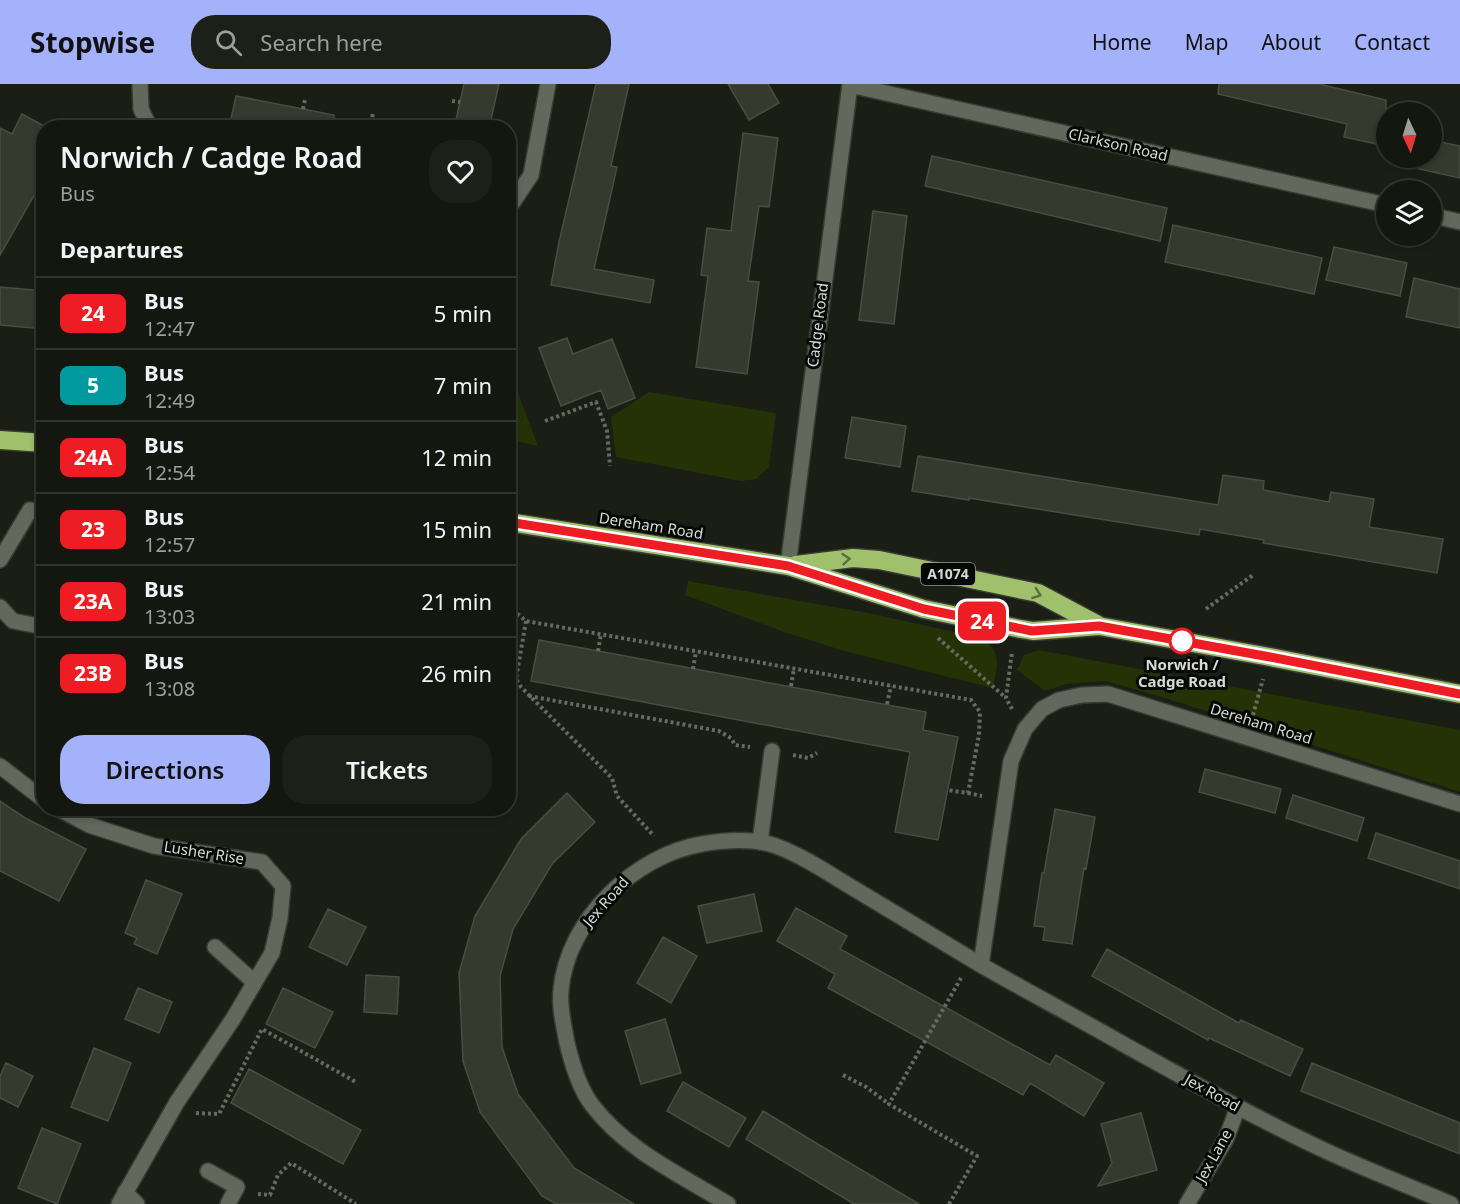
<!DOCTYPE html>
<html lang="en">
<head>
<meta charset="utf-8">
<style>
	body { margin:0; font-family:"Noto Sans",sans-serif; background:#1d1f19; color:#f1f3f6; height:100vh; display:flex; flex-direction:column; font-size:22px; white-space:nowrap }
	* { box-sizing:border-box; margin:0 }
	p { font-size:20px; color:#9d9f9f }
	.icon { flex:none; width:33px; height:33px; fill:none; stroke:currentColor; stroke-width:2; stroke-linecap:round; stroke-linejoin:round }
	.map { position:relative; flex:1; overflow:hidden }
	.side { position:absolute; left:36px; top:36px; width:480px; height:696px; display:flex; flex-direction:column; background:#141610; border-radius:24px; box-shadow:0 3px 9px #0003,0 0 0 2px #333530 }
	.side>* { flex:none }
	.badge { padding:0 12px; border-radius:9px; font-size:21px; line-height:39px }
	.needle { width:39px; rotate:176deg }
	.fabs { position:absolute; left:1376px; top:18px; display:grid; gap:12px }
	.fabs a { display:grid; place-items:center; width:66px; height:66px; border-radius:50%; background:#141610; box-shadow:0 3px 9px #0003,0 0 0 2px #333530; font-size:30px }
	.map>.badge { position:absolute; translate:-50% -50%; box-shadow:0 0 0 3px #fff }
	h2 { padding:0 24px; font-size:22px; line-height:54px }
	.round { display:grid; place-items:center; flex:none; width:63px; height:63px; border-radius:24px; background:#1d1f19 }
	.headline { display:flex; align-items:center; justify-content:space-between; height:102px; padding:0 24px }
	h1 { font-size:28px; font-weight:600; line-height:45px }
	.cta { display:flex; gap:12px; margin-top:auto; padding:12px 24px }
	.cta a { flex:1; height:69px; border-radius:24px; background:#a4b2fc; color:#111; font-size:24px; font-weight:600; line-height:69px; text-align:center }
	.cta a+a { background:#1d1f19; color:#f1f3f6 }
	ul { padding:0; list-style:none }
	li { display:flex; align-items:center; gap:18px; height:72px; padding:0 24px; border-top:2px solid #333530 }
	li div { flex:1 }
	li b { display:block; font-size:22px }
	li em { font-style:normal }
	li .badge { min-width:66px; font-weight:700; text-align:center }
	header { display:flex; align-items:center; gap:36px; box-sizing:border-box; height:84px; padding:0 30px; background:#a4b2fc; color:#111 }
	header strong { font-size:28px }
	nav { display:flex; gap:33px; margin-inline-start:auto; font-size:21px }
	.search { width:420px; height:54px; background:#1d1f19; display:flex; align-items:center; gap:15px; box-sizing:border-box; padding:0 21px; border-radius:24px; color:#9d9f9f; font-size:22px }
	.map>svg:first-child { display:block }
</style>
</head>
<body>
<header>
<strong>Stopwise</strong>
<div class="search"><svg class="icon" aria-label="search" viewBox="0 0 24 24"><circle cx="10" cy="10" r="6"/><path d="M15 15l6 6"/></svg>Search here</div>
<nav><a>Home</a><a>Map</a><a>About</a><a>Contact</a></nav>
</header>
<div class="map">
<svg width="1460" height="1120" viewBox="0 0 1460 1120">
	<rect width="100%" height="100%" fill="#1a1e15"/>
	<path fill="#243205" d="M509,285L538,362L509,355Z
		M649,308L776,329L769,383L756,395L741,397L616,373L611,333Z
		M688,497L868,529L982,554C1003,570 997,581 993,604L844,567L784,548L685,511Z
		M1039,566L1460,646V708L1165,614L1105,597L1066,600L1045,607L1017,586L1024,571Z"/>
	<path fill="#35392e" stroke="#494d42" stroke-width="1.5" d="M464,0H499L489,44H454Z
		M596,0H629L611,82L617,83L594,185L654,196L650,219L551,201L559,158Z
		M728,0H768L779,19L749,36Z
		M1219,0H1319L1386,16V62L1344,53L1347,40L1218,10Z
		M236,12L334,31L333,44H229Z
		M22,30L44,42V94L0,171V44L12,50Z
		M743,49L778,54L769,123L759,122L748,197L759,198L747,290L696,283L708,192L701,191L707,144L731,147Z
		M1431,56L1460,62V94L1419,85L1422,74H1431Z
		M932,72L1167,124L1160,157L925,102Z
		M873,127L907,132L894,240L859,236Z
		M1173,141L1322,174L1314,210L1165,178Z
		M1334,163L1407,179L1400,212L1326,196Z
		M1414,194L1460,205V244L1406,233Z
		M0,203L44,207V245L0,241Z
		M567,254L573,270L612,255L635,314L608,325L601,306L561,322L539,264Z
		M852,333L906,342L900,383L845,374Z
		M918,372L1218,421L1223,391L1264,397L1263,406L1329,418L1331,408L1374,415L1369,443L1443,455L1437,489L1263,459L1264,456L1200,445L1199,451L969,414V416L912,407Z
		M539,556L926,628L923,646L958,653L938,756L895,748L910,668L531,597Z
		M1205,685L1281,705L1275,729L1199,708Z
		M567,709L595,738L552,780L513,845L500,892L502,963L518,1010L574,1084L634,1120H556L542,1112L480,1028L463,977L459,889L475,832L521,755Z
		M1293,711L1364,734L1357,757L1286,734Z
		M0,717L27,735L86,765L59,817L0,787Z
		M1055,725L1095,733L1086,785L1084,784L1072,860L1043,856L1045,843L1034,842L1042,789H1044Z
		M1376,749L1460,777V805L1368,774Z
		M146,796L182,810L157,870L134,860L137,854L125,849Z
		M754,810L762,847L707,859L698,822Z
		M796,824L847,852L840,865L1050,981L1056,971L1104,999L1084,1032L1030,999L1023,1011L828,904L835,890L777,857Z
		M328,825L366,843L347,881L309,863Z
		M663,853L697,872L671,919L637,899Z
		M1107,865L1239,939L1241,936L1303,965L1290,992L1209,954L1208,956L1092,892Z
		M366,891L399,893L397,930L364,928Z
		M138,904L172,918L159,949L125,935Z
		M283,904L333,928L315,964L266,940Z
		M665,935L681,989L641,1000L625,947Z
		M94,964L131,979L108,1037L71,1023Z
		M6,979L33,992L18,1023L0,1014V992Z
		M1312,979L1460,1039V1070L1301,1007Z
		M249,985L361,1046L343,1080L231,1019Z
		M683,998L746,1034L729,1063L667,1027Z
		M763,1027L821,1062L919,1120H854L746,1055Z
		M1141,1029L1157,1086L1098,1102L1112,1079L1101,1040Z
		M42,1044L81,1060L57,1120L18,1104Z"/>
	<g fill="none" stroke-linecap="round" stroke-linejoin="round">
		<g stroke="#383a34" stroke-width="18">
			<path id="lane" d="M0,476L30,426L44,430
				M0,523L13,537L44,543
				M760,758L772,667
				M208,1087L237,1103L228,1120"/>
		</g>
		<g stroke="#383a34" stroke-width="18">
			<path id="street" d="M140,0L141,25L150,44
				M850,1L1386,121
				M508,120L513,118L531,91L548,0
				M1431,131L1460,138
				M788,482L850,0
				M0,682L44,716
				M57,724L89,741L154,762L262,778L283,802L280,834L272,869L233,935L177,1018L119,1120
				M215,863L254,898
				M981,881L1011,677L1025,645L1042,625L1059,616L1082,611L1108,610L1460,720
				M125,1108L137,1120
				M728,1120C681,1091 627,1067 592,1021C579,1004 572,980 567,959C564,942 559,923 561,906C567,836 635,771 702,760C726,756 753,754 776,762C803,772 828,789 853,804C896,830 938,855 981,881C1028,908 1076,933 1123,960C1190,997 1257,1035 1326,1067C1367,1086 1409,1102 1451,1120
				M1187,1120L1226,1055L1238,1023"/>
		</g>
		<g stroke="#383a34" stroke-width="21">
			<path id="highway" d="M0,356L44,359
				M508,438L788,482L924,525L1016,544L1033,547L1099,542L1270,573L1460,610
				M796,481L853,474L879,476L1038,509L1098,541"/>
		</g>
		<path stroke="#676a62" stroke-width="4" stroke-dasharray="3 3" stroke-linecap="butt" d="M452,17L460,18
			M303,25L305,16
			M371,39L373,29
			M545,337L596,318L607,347L610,382
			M508,522L526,537L971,616L980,628L979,651L968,709L947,706
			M1206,525L1253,491
			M526,537L516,595L521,603L612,694L617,712L654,752
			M938,554L1006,614
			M598,567L601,550
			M693,585L696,567
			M791,602L794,584
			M529,612L719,647L731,654L735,661L750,663
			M887,620L891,602
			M1012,625L1006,614L1012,568
			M1253,631L1263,595
			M793,671L808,674L817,669
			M968,709L982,712
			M843,991L866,1003L889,1020
			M196,1029L219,1030L262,945L356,998
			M258,1110L270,1111L278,1091L291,1079L356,1120
			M949,1120L977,1072L889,1020L961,894"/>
		<use href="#lane" stroke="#63685c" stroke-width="15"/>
		<use href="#street" stroke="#63685c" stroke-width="15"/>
		<use href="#highway" stroke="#a1c06c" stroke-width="18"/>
	</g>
	<defs><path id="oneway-chevron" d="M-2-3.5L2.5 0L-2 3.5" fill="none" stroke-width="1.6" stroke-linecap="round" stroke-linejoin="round" transform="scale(1.5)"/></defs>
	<g stroke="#5b6d3e">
		<use href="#oneway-chevron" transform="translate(846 475) rotate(-5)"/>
		<use href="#oneway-chevron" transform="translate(1037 510) rotate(20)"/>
	</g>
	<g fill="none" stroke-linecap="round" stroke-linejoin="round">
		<g stroke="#fff" stroke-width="14">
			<path id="line" d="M508,438L788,482L924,525L1032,547L1099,542L1270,573L1460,610"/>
		</g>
		<use href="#line" stroke="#ee1d23" stroke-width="9"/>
	</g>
	<circle fill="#fff" stroke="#ee1d23" stroke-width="3" cx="1182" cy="557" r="12"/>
	<g text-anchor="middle" stroke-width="6" stroke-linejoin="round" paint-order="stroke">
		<rect fill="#060805" stroke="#989b95" stroke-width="1.5" x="921" y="479" width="54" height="22" rx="4.5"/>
		<g font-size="14" font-weight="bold" fill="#d7dad3">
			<text x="948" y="495">A1074</text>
		</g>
		<g font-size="15" fill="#d7dad3" stroke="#060805">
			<text transform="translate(1118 61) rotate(13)" y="5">Clarkson Road</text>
			<text transform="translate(818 241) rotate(-83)" y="5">Cadge Road</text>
			<text transform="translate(651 442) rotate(9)" y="5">Dereham Road</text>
			<text transform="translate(1261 640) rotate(17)" y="5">Dereham Road</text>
			<text transform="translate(204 769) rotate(9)" y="5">Lusher Rise</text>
			<text transform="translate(606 818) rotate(-49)" y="5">Jex Road</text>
			<text transform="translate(1212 1009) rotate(29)" y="5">Jex Road</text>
			<text transform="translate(1214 1072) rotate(-61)" y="5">Jex Lane</text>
		</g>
		<g font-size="15" font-weight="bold" fill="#d7dad3" stroke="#060805">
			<text x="1182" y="586">Norwich /<tspan x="1182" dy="17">Cadge Road</tspan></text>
		</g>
	</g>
</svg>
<div class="fabs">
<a><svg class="needle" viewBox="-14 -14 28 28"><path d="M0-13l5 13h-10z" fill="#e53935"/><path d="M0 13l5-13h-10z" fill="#9d9f9f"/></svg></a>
<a><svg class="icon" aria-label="layers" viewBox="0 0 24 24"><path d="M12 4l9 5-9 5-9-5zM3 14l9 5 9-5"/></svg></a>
</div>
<b class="badge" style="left:982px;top:537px;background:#ee1d23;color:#fff">24</b>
<section class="side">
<div class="headline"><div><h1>Norwich / Cadge Road</h1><p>Bus</p></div><a class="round"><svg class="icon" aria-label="heart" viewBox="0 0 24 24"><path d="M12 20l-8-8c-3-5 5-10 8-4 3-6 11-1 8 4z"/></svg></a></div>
<h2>Departures</h2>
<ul>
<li><span class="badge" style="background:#ee1d23;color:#fff">24</span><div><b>Bus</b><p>12:47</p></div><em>5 min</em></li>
<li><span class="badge" style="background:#009a9e;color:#fff">5</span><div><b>Bus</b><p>12:49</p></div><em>7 min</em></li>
<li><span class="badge" style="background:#ee1d23;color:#fff">24A</span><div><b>Bus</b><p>12:54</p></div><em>12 min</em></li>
<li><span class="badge" style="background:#ee1d23;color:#fff">23</span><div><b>Bus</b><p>12:57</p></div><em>15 min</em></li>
<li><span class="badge" style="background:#ee1d23;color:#fff">23A</span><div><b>Bus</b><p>13:03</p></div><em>21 min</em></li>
<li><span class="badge" style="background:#ee1d23;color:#fff">23B</span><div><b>Bus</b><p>13:08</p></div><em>26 min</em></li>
</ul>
<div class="cta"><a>Directions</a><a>Tickets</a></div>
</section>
</div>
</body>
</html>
